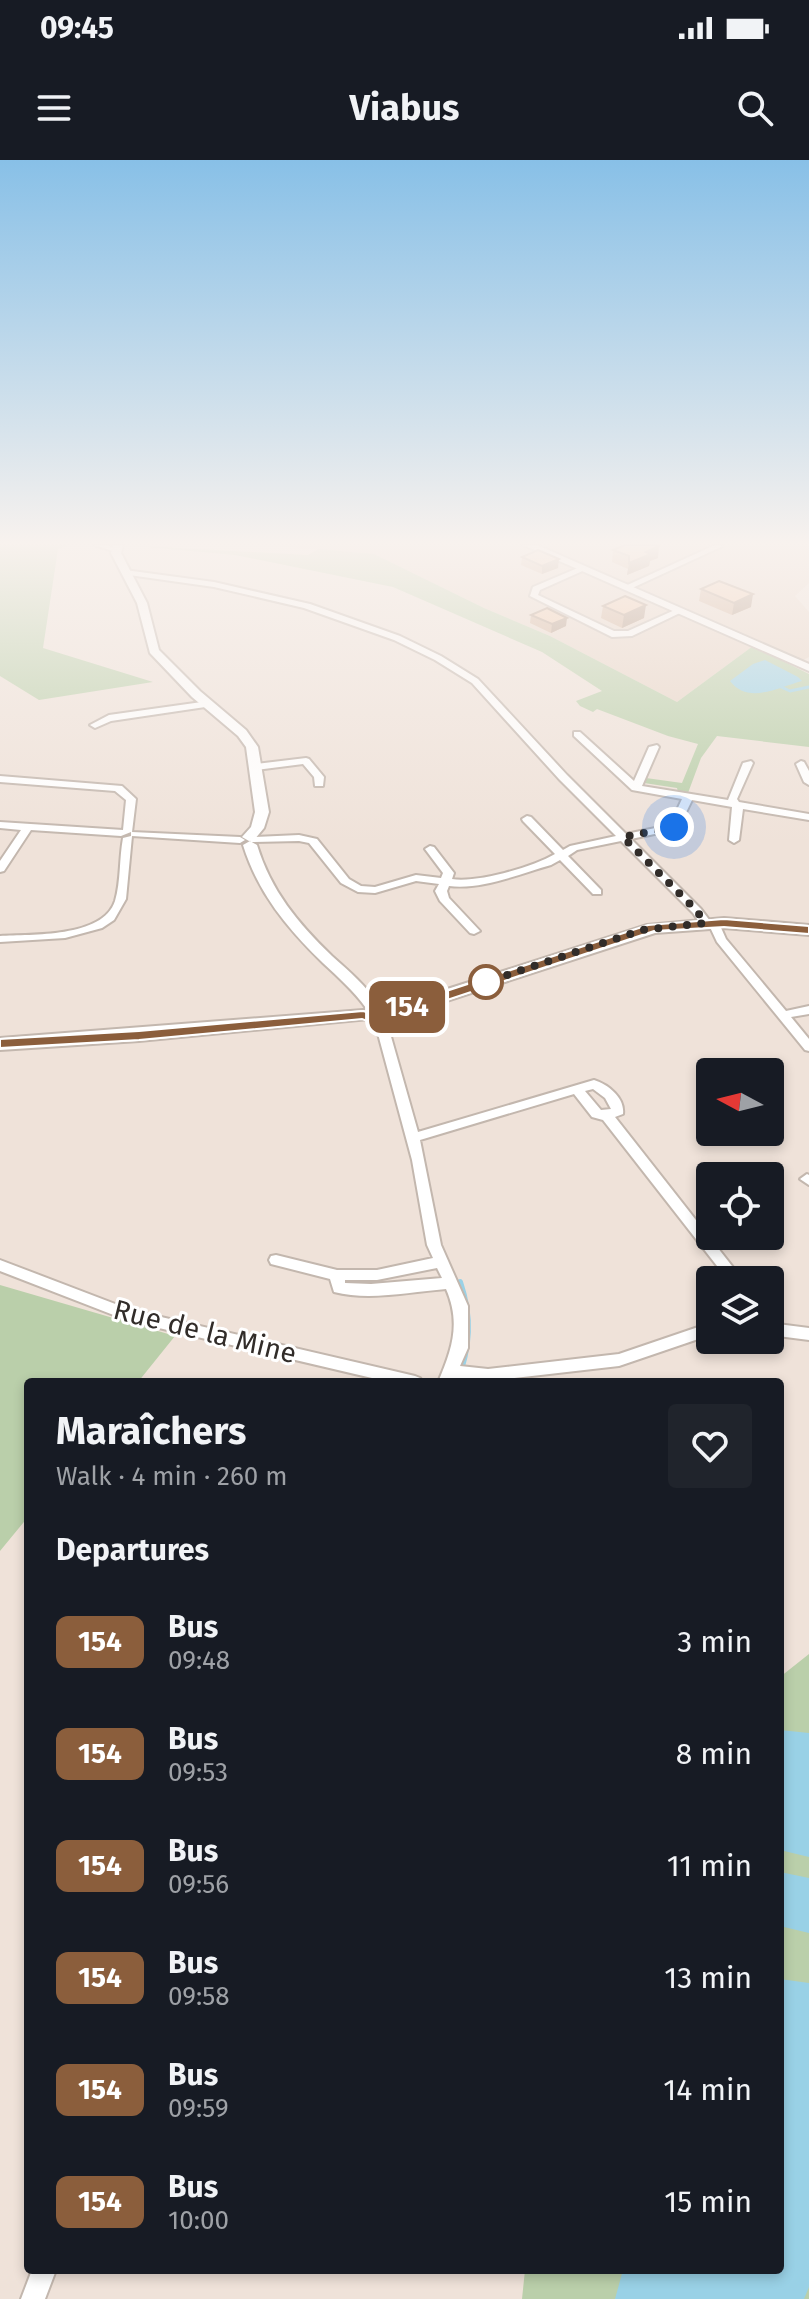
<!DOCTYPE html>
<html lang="en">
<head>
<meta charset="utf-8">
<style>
	body { margin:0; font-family:"Fira Sans",sans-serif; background:#20242c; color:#f1f3f6; height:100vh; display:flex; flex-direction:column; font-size:30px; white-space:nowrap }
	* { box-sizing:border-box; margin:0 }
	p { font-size:26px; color:#9ea1a6 }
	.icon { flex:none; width:44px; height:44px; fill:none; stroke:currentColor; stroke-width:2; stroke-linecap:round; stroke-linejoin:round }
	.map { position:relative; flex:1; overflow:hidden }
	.details { position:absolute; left:24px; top:1218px; width:760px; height:896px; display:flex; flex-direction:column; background:#171b24; border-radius:8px; box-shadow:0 4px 12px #0003 }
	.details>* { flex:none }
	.badge { padding:0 16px; border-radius:12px; font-size:28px; line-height:52px }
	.needle { width:52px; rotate:277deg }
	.fabs { position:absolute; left:696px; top:898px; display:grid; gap:16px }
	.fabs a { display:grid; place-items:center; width:88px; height:88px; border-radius:8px; background:#171b24; box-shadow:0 4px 12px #0003; font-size:40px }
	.you { position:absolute; width:40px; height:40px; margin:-20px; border:6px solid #fff; border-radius:50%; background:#1a73e8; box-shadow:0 0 0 12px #1a73e833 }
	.map>.badge { position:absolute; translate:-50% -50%; box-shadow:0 0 0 4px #fff }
	h2 { padding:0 32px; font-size:30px; line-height:72px }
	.round { display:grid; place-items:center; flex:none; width:84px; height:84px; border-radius:8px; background:#20242c }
	.overview { display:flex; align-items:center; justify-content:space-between; height:136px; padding:0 32px }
	h1 { font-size:38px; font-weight:700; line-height:60px }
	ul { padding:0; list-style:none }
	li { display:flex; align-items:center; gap:24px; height:112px; padding:0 32px }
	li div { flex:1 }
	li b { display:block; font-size:30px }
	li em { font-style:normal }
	li .badge { min-width:88px; font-weight:700; text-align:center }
	.status { display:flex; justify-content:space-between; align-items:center; height:56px; padding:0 40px; background:#171b24; direction:ltr }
	.status svg { height:22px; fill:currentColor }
	header { display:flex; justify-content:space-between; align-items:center; height:104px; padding:0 32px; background:#171b24; font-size:36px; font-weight:700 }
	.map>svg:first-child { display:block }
</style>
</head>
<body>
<div class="status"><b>09:45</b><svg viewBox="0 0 49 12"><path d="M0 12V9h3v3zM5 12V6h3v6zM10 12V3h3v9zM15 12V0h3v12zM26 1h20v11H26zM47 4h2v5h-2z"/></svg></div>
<header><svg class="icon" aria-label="menu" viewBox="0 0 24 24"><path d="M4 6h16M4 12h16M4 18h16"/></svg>Viabus<svg class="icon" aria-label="search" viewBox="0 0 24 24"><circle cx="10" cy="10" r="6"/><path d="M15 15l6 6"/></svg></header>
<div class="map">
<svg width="809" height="2139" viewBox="0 0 809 2139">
	<rect width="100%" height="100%" fill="#efe2d9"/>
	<path fill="#e8d5c7" d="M263,385H809V423L795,436L809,452V497L796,504L753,486L677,542L550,476L484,448L374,394Z"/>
	<path fill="#bacfaa" d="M0,385H69L58,389L43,488L153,522L39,540L0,516Z
		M125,385L308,395L318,389L374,394L484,448L550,476L677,542L753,486L809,514V587L717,576L701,598L688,633L678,632L677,628L644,623L646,618L682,623L698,584L668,576L597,549L593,552L580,546L576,541L602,531L542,492L393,427L235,395Z
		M0,1125L175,1176L138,1222H28V1357L0,1391Z
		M809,1494V2139H522L525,2110H780V1517Z"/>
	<path fill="#99d1e6" d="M765,500L798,517L802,521C779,527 748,545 730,521L753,504Z
		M780,1570L809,1573V1697L780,1690Z
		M780,1712L809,1718V1773L780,1766Z
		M780,1819L809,1823V2127L804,2139H615L623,2110H780Z"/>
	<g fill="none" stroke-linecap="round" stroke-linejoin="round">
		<path stroke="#99d1e6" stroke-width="3" d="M781,527L790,531L809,527"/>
		<path stroke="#99d1e6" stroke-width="6" d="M457,1222C470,1187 472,1157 460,1122"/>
		<g stroke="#c3b7ae" stroke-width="4">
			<path id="minor" d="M94,385H107L120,390L116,392Z
				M715,385L723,386L630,429L623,427Z
				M580,407L587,409L540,430L538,435L614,471H628L677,449L684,451L632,476L612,477L530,436L533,427Z
				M125,410L214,422L310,444L400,476L441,496L478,519L567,615L626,674L670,665L682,639L632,630L574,576V572H580L634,621L649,587L657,585L659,587L642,626L728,640L743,603L751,601L753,603L737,639L739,642L809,654V660L743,649L739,680L734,683L729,680L732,647L692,640L678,669L631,679L701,749L710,761H718L726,779L786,851L809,846V854L791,857L809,879V891L805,890L717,782L709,765H701L693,753L621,681L577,690L568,696L601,730V734H593L560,700L551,705C519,714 482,730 449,726L447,731L449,738L480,771L474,774L470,773L440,741L435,731L439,724L416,721L375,733L358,732L341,723L309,683L299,681L251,682L250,680L255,677L299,675L317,679L349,719L361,726L375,727L416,715L441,718L443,713L425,689L430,686L434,687L454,713L452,719C477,723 533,707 555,694L523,661L522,659L527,656L531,657L563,690L570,686L616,676L559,619L472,523L435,500L394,480L304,448L214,427L122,414V410Z
				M209,541L212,542V546L111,561L95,568L90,565L109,555Z
				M306,598L309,599L324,617L323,626H315L314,617L303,604L256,610L251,607L256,604Z
				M801,601L804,602L809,611V625L804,622L796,604Z
				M0,616L122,626L136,639L132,672L240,677L245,680L240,683L132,676L126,739L114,760L102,768L65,778L0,782V776C31,774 103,778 115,741C121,721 119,699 123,678L131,676V672L121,676L31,670L4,711L0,712V701L21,670L0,668V662L123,670L126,640L115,631L0,622Z
				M380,855L386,859L418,972L594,920C609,925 625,938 623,954L615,957L743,1120H728L603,960L592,957L574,934L420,980L441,1085L468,1146V1188L460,1206L488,1209L619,1194L710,1163V1175L619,1206L488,1221L455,1218L454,1222H438C452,1190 461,1163 446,1129C410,1132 369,1141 334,1132L330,1119L271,1104L269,1100L271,1096L276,1095L337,1110H377L433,1098L427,1085L412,1000L374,859ZM593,929L605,938L611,949L601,950L585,931ZM437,1108L442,1118L371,1124L345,1123V1120H377Z
				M807,1014L809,1015V1025L800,1019Z
				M0,1100L131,1150L415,1216L420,1218L423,1222H389L129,1161L0,1111Z
				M770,1163L809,1168V1180L770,1175Z
				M32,2110H56L45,2139H21Z"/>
		</g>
		<g stroke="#c3b7ae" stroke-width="4">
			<path id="tertiary" d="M113,385H123L121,393L147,443L159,490L200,531L246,570L258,587L269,652L264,668L254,680L249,681L242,677L251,667L255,652L246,587L238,576L192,537L150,493L137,443L111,393Z
				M523,385H537L809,504V511Z
				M250,681L257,685C271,731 298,763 332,796C349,811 366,826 379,845L376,848H366C354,831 338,817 323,803C287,768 258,733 243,685Z"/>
		</g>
		<g stroke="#c3b7ae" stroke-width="4">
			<path id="secondary" d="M724,758L809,765V775L724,768L655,773L422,849L386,856L377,851L380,847L413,840L647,765Z
				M363,850L369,851L372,855L369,859L139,881L0,890V878Z"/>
		</g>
		<use href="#minor" fill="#fff" fill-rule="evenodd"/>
		<use href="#tertiary" fill="#fff" fill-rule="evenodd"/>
		<use href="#secondary" fill="#fff" fill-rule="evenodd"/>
	</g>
	<path fill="#d0ab90" d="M613,390L658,398L650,401L649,406L627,415L628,409L612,402Z
		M522,397L558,408L542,414L521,405Z
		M701,429L751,447L732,455L699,441Z
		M603,446L644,458L622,468L601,458Z
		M531,455L566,466L551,473L530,463Z"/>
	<path fill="#a98b75" d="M659,386L658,398L650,401L649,406L627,415L629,403L646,392Z
		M559,399L558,408L542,414V406Z
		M753,434L751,447L732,455L734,443Z
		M646,445L644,458L622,468L624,455Z
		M567,458L566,466L551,473L552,464Z"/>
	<path fill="#f2c7a7" stroke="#a98b75" stroke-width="2" d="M625,385H657L659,386L646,392L651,394L629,403V396L613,390Z
		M538,390L559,399L542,406L522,397Z
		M719,421L753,434L734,443L701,429Z
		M625,436L646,445L624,455L603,446Z
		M547,448L567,458L552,464L531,455Z"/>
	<linearGradient id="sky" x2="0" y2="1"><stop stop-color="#88c0e7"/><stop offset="0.56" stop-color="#f8f2ee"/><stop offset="1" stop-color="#f8f2ee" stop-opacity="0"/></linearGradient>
	<rect width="809" height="684" fill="url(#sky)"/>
	<path fill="#8b5e3c" stroke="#fff" stroke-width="2" d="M724,759L809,766V774L724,767L654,771L432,845L391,854L388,861L376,864L362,859L139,880L0,888V879L139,871L363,851L376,855L381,848L425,838L648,765Z"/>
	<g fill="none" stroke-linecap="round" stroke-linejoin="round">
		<path stroke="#312c29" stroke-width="8" stroke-dasharray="0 14.4" d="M486,822L483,823L642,770L705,763L697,751L623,677L674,667"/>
	</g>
	<circle fill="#fff" stroke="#8b5e3c" stroke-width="4" cx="486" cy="822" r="16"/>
	<g text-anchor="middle" stroke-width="6" stroke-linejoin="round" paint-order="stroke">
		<g font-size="28" fill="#312c29" stroke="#fff">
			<text transform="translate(205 1171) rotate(14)" y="10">Rue de la Mine</text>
		</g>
	</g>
</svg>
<div class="fabs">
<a><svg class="needle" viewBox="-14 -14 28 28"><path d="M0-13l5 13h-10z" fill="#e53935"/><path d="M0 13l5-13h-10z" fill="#9ea1a6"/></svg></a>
<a><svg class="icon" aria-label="locate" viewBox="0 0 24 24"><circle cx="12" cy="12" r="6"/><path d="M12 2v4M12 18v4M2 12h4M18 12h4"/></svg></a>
<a><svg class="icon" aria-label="layers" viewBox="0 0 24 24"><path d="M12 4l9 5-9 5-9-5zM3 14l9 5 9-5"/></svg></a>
</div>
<div class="you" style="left:674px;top:667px"></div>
<b class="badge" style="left:407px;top:847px;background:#8b5e3c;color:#fff">154</b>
<section class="details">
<div class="overview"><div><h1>Maraîchers</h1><p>Walk · 4 min · 260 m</p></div><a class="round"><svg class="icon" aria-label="heart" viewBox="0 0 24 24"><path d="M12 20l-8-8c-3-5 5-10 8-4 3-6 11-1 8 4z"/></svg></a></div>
<h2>Departures</h2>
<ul>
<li><span class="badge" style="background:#8b5e3c;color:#fff">154</span><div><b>Bus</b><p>09:48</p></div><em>3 min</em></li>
<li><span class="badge" style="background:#8b5e3c;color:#fff">154</span><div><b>Bus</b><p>09:53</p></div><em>8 min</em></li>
<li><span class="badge" style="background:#8b5e3c;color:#fff">154</span><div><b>Bus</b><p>09:56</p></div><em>11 min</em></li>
<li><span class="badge" style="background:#8b5e3c;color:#fff">154</span><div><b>Bus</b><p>09:58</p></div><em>13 min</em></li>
<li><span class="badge" style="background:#8b5e3c;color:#fff">154</span><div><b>Bus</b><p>09:59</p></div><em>14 min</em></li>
<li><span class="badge" style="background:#8b5e3c;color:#fff">154</span><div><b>Bus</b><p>10:00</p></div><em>15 min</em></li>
</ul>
</section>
</div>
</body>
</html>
